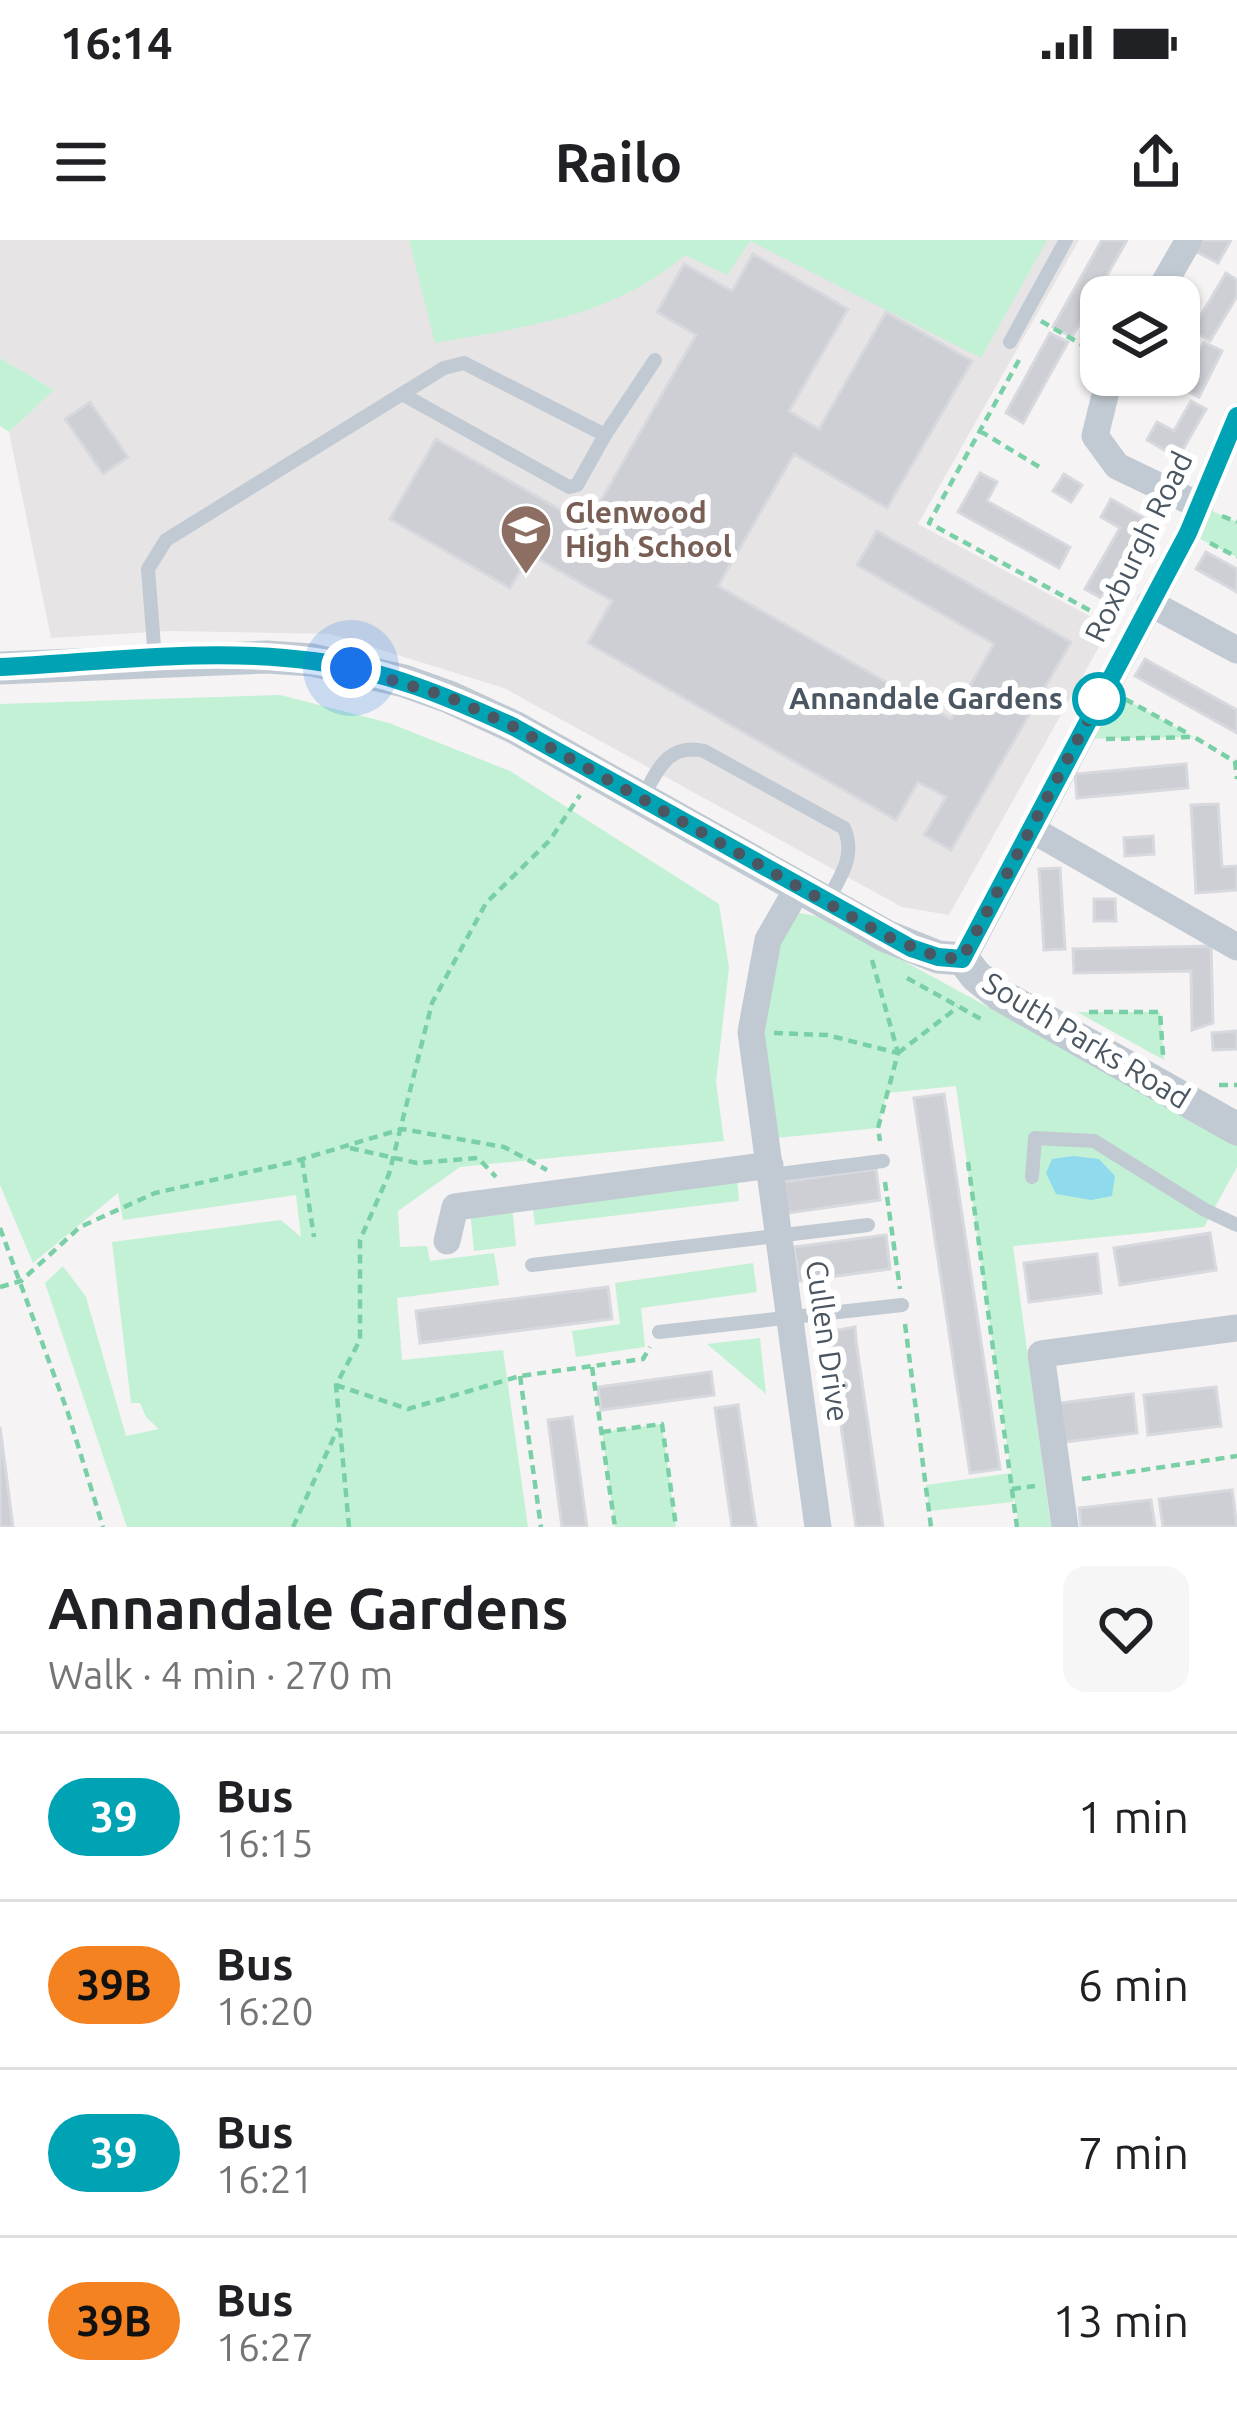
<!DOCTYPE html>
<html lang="en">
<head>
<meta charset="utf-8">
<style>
	body { margin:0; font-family:Ubuntu,sans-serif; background:#f6f6f6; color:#202124; height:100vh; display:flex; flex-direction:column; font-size:45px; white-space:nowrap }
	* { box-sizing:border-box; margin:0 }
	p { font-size:39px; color:#757577 }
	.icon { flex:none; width:66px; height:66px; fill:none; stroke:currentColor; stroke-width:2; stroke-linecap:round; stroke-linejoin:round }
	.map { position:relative; height:1287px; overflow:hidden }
	.drawer { display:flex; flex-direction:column; background:#fff; flex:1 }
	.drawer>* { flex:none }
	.badge { padding:0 24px; border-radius:39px; font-size:42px; line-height:78px }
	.controls { position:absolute; left:1080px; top:36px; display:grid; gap:24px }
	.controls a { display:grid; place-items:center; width:120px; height:120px; border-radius:24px; background:#fff; box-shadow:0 3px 9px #0004; font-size:60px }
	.you { position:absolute; width:60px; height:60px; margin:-30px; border:9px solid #fff; border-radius:50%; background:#1a73e8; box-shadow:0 0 0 18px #1a73e833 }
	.map>.badge { position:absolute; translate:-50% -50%; box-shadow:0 0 0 6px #fff }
	.round { display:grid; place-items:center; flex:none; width:126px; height:126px; border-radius:24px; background:#f6f6f6 }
	.headline { display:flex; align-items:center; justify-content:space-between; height:204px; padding:0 48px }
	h1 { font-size:57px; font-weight:700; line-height:90px }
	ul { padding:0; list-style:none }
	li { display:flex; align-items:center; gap:36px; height:168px; padding:0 48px; border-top:3px solid #e0e0e0 }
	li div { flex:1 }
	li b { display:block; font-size:45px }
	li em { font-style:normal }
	li .badge { min-width:132px; font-weight:700; text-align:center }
	.status { display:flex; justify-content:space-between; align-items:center; height:84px; padding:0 60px; background:#fff; direction:ltr }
	.status svg { height:33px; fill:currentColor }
	header { display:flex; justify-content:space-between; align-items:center; height:156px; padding:0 48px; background:#fff; font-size:54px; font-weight:700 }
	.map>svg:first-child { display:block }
</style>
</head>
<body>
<div class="status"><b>16:14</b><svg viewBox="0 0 49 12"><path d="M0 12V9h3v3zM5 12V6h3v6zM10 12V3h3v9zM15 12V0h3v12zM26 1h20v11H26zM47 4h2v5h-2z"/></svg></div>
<header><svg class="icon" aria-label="menu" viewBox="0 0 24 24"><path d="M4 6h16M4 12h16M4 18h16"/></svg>Railo<svg class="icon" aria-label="share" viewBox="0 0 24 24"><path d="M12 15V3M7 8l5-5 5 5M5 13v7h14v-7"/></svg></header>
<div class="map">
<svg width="1237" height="1287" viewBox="0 0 1237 1287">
	<rect width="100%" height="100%" fill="#f5f3f3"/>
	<path fill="#e6e4e5" d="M0,0H1079L918,284L1110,387L949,675L902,667L504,448L330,394L169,391L51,398L9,192L54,150L0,118Z"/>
	<path fill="#c3f1d5" d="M409,0H1047L981,118L750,1L727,35L685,15C611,78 527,86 435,103Z
		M0,118L54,150L9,192L0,186Z
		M1200,266L1237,282V317L1188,293Z
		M1105,448L1194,497L1078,499Z
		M280,455L389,483L510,531L719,664L729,728L716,842L724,901L460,927L398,971L400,1007L427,1006L430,1021L494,1013L499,1045L397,1058L402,1120L503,1110L528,1287H127L45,1043L63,1026L86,1057L126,1196L159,1189L146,1177L140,1163H131L112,1002L281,980L301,997L296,955L123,980L118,953L33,1023L0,945V464Z
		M785,670L825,678L1237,903V927L1204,987L1013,1006L1051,1287H1019L1014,1258L1013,1262L929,1271L926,1245L1011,1233L956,846L887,853L878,888L766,899L751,792Z
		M1077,772H1160L1164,820Z
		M737,938L739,961L535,985L532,962Z
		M512,965L516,1006L474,1011L470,970Z
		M753,1023L757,1052L641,1068L645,1107L576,1117L572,1091L620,1084L615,1043Z
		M760,1098L766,1154L707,1104Z
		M662,1184L676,1287H615L602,1192Z"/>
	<path fill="#90daee" d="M1073,916L1099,919L1115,936L1112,956L1091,960L1056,954L1046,933L1052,919Z"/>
	<path fill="#cdcfd5" stroke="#d7d9de" stroke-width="3" d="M1102,0H1127L1072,97L1053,87Z
		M1203,0H1231L1218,23L1197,12Z
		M753,14L848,69L789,171L819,189L886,72L972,121L887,268L794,214L718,346L951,479L994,404L857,325L877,291L1071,402L951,610L924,595L946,557L918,542L896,580L588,403L612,361L530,314L510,348L390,279L436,199L587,285L696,95L657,72L684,24L732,51Z
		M1226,33L1237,40V56L1210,101L1192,90Z
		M1050,93L1068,102L1023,183L1006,173Z
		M1204,102L1222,111L1199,157L1181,148Z
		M1191,161L1206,169L1178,218L1147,200L1157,182L1174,191Z
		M90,162L128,217L103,234L65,179Z
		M980,233L997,242L987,261L1070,307L1059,328L958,272Z
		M1064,234L1082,245L1071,262L1053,251Z
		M1111,259L1146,279L1101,358L1085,349L1120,288L1101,277Z
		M1206,312L1237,329V352L1196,329Z
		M1145,419L1237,470V493L1135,436Z
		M1186,524L1188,548L1077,558L1075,534Z
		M1218,564L1222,627L1237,626V650L1196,653L1191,565Z
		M1153,596L1154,614L1125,616L1124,598Z
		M1060,628L1065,709L1044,710L1039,629Z
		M1094,659H1115L1116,681H1094Z
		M1211,706L1213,783L1192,790L1191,731L1074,733L1073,709Z
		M1237,791V809L1213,810L1212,793Z
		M944,854L1000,1229L970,1233L914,858Z
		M876,929L880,960L787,973L783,942Z
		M1210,993L1216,1030L1120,1045L1114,1008Z
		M886,995L890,1029L799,1041L794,1007Z
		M1097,1014L1101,1053L1029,1062L1024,1023Z
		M608,1047L612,1079L420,1103L416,1071Z
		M855,1087L856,1101L883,1287H856L827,1092Z
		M711,1132L714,1155L601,1170L598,1147Z
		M1216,1147L1221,1186L1148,1195L1144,1155Z
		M1133,1154L1137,1193L1065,1202L1060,1163Z
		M738,1165L756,1287H732L715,1168Z
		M572,1177L587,1287H562L548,1180Z
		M0,1187L13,1287H0Z
		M1232,1250L1237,1287H1163L1159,1259Z
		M1151,1260L1155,1287H1081L1079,1268Z"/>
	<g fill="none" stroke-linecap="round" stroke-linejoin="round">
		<path stroke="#7ad0a6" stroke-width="4.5" stroke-dasharray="9 6" stroke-linecap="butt" d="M1041,81L1098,114
			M1019,120L929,283L1113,383
			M980,191L1041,228
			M1222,276L1237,282
			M1210,303L1237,317
			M1125,459L1189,494
			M1106,499L1194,497L1237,523
			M1235,521L1237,539
			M872,720L898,813L878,888L880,901
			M907,738L981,779
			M1089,772H1160L1163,815
			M774,793L827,795L898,813
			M898,813L958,767
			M1219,845H1237
			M350,908L417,923L478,918L496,937
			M302,919L314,997
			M968,922L1017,1287
			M885,942L900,1049
			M0,988L68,1173L103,1287
			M0,1047L21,1041L80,987L155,953L289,923L402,889L504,907L547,930
			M905,1084L931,1287
			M592,1127L615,1287
			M520,1136L541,1287
			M336,1145L408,1169L520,1136L643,1119L650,1107
			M602,1192L662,1184L676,1287
			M1082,1239L1237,1216
			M1012,1249L1035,1246
			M293,1287L338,1188
			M349,1287L336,1145L360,1100V1000L389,934L432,763L486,663L550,600L580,555"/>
		<path stroke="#c1cad2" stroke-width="14" d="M1010,102L1066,0
			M402,154L569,247L577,245L605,195L655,120
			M155,419L148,329L166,300L444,128L464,123L605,195
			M643,557C658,529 668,503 704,511L844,588C856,616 841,635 828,660
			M771,935L883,921
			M1032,937L1035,898L1094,901L1205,970L1237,985
			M532,1025L868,985
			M659,1092L902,1065"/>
		<path stroke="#c1cad2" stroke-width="27" d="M1156,57L1189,0
			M1110,135L1095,196L1117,226L1200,266
			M1150,363L1237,410
			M1031,589L1237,707
			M799,646L768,700L751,792L818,1287
			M963,719L1188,293L1237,176
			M447,1001L455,967L770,925
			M1065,1287L1041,1114L1237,1088"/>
		<path stroke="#c1cad2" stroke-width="33" d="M0,428L267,417L312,420L404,441L449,457L514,487L886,696L938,717L963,719L976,736L1000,755L1237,889"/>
	</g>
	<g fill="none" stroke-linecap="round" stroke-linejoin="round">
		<g stroke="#fff" stroke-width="27">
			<path id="line" d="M0,427C103,422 211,407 313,421C384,430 449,457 514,487L911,708L938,717L962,719L1188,293L1237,176"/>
		</g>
		<use href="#line" stroke="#00a3b4" stroke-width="18"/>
		<path stroke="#4a5661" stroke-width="12" stroke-dasharray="0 21.6" d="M351,428L449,457L514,487L886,696L938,717L962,719L1105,448L1099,459"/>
	</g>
	<defs>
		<g id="school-pin" transform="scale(2.7)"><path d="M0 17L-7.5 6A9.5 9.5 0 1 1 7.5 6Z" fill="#8d6e63" stroke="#fff"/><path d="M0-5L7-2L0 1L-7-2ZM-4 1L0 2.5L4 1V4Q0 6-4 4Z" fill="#fff"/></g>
	</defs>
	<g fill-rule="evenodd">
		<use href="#school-pin" x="526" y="290"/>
	</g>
	<circle fill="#fff" stroke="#00a3b4" stroke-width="6" cx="1099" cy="459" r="24"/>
	<g text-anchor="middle" stroke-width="12" stroke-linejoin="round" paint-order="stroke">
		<g font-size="30" font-weight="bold" fill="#785e54" stroke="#fff" text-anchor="start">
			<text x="565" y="283">Glenwood<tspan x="565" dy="34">High School</tspan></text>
		</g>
		<g font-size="30" fill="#4a5661" stroke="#fff">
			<text transform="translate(1139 307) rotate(-64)" y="10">Roxburgh Road</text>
			<text transform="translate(1086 801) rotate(31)" y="10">South Parks Road</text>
			<text transform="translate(827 1101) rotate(82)" y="10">Cullen Drive</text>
		</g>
		<g font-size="30" font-weight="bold" fill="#4a5661" stroke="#fff" text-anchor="end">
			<text x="1063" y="469">Annandale Gardens</text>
		</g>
	</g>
</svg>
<div class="controls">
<a><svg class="icon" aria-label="layers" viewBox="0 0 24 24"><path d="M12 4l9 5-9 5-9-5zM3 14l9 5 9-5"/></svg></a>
</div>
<div class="you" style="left:351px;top:428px"></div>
</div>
<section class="drawer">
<div class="headline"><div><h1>Annandale Gardens</h1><p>Walk · 4 min · 270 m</p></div><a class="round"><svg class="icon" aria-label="heart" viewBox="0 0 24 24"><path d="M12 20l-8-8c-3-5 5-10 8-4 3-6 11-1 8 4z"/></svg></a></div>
<ul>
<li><span class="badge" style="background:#00a3b4;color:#fff">39</span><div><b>Bus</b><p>16:15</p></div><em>1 min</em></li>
<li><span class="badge" style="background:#f58220;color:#111">39B</span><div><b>Bus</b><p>16:20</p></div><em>6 min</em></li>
<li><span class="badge" style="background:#00a3b4;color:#fff">39</span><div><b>Bus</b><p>16:21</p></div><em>7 min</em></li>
<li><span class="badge" style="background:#f58220;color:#111">39B</span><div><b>Bus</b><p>16:27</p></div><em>13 min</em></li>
</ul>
</section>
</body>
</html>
